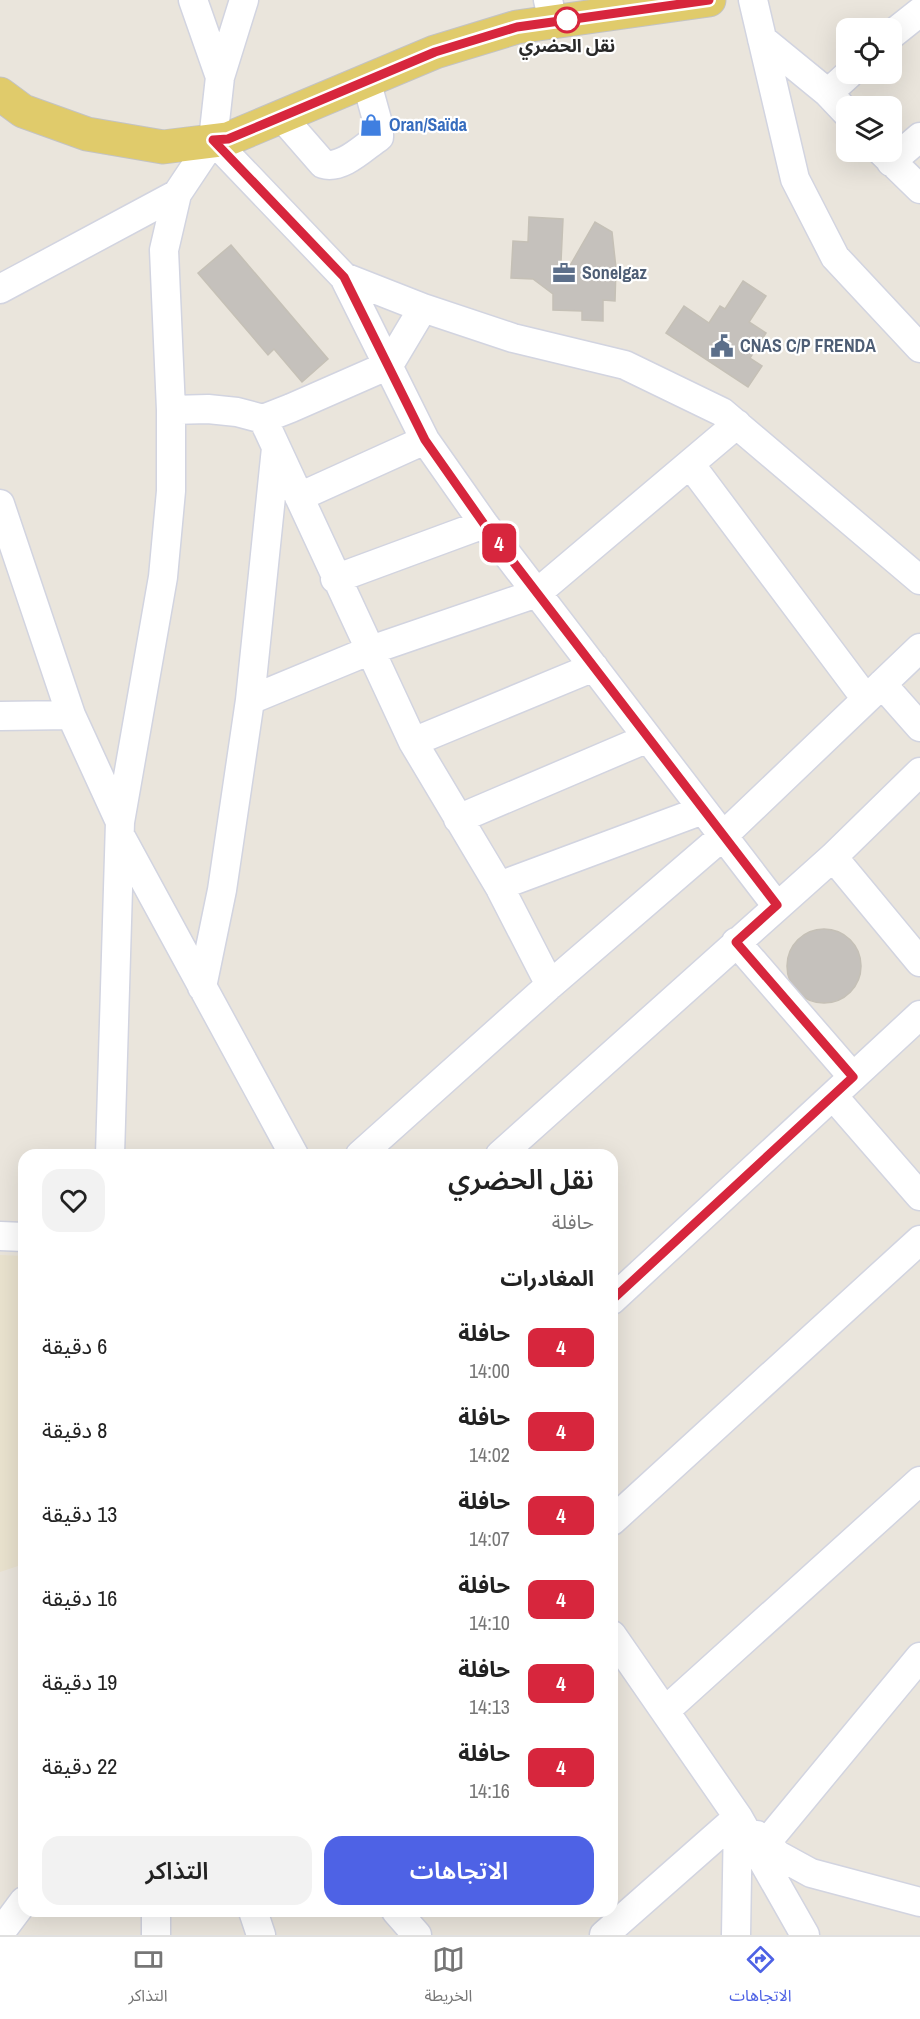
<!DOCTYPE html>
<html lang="ar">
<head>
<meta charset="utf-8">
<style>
	body { margin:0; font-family:"Archivo Narrow","Noto Sans Arabic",sans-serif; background:#f2f2f2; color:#222; direction:rtl; height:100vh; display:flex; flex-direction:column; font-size:22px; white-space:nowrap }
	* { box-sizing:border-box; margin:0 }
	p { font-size:20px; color:#767676 }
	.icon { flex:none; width:33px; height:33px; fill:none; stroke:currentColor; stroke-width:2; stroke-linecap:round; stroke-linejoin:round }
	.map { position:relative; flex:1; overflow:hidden; direction:ltr }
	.sheet { position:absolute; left:18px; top:1149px; width:600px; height:768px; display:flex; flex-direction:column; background:#fff; border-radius:18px; box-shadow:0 6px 24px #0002; direction:rtl }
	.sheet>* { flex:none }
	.badge { padding:0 12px; border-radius:9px; font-size:21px; line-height:39px }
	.fabs { position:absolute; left:836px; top:18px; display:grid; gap:12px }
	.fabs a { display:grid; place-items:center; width:66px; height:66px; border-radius:12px; background:#fff; box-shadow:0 6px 24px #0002; font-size:30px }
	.map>.badge { position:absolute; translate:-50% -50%; box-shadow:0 0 0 3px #fff }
	h2 { padding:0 24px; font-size:22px; line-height:54px }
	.round { display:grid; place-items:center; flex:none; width:63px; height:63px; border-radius:18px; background:#f2f2f2 }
	.head { display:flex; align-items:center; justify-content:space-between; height:102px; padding:0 24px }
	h1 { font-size:28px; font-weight:600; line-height:45px }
	.button { display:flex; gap:12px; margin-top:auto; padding:12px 24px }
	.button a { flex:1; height:69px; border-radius:18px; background:#4e62e5; color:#fff; font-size:24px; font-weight:600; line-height:69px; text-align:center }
	.button a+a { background:#f2f2f2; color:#222 }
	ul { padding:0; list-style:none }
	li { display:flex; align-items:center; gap:18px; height:84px; padding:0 24px }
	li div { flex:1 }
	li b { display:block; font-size:22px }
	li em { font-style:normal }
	li .badge { min-width:66px; font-weight:700; text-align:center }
	.tabs { display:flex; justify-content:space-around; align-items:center; height:84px; border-top:2px solid #e0e0e0; background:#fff; font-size:16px; color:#767676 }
	.tabs a { display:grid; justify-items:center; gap:3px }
	.tabs .active { color:#4e62e5 }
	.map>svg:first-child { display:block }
</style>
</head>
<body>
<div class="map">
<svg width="920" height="1935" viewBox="0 0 920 1935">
	<rect width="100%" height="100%" fill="#eae5dc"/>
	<path fill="#e9e2ce" d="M0,1255L24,1256V1564L0,1572Z"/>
	<path fill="#c5c1bc" stroke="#c5c0b6" stroke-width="1.5" d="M529,217L563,219L560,283L595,222L612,232L616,268L615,301L603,300V321L582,320V311L553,310V294L533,279L511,278L513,241L528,242Z
		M231,245L328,359L302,382L274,349L268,355L198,273Z
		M743,281L766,296L749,322L766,333L750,358L762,366L748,387L666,333L684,306L709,323L720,306L725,309Z
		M787 966a37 37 0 1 1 74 0a37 37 0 1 1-74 0Z"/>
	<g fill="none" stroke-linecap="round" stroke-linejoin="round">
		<g stroke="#d2d4e0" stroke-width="31">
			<path id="minor" d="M193,0L220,77
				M548,0L553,22
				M753,0L795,179L835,257L920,348
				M891,35L920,12
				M762,39L828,93L846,112
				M828,93L849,74
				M282,117L323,164C342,170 364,147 379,137V127L366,80
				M213,140L344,277L423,308L513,338L625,365L722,412L920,580
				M882,152L920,189
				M891,162L920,137
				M344,277L425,440L484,524L776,905
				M0,289L177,194
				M171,410L208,409L237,412L263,419L291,408L389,365L423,308
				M263,419L413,742L499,886L550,985
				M276,448L250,700L371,650L537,593L737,424
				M690,464L866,699
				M299,497L425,440
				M0,504L71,715L120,822
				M335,579L484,524
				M882,684L920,727
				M0,716L71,715
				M413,742L594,667
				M458,819L648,738
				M121,837L294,1155
				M833,857L920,962
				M499,886L703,810
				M736,942L853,1077
				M202,987L222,890L250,700
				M833,1096L920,1196
				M110,1155L120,822L163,577L171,491V410L164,250L177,194L213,140L220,77L244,0
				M360,1155L550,985L723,836L920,648
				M500,1155L833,857L920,772
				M0,1236L24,1237
				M612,1300L920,1015
				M612,1521L920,1240
				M612,1635L738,1817L805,1935
				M665,1711L920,1481
				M757,1835L778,1855L811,1873L920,1902
				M766,1843L920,1657
				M156,1911V1935
				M253,1911L261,1935
				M396,1911L417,1935
				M0,1933L24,1901
				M604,1935L738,1817
				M736,1935L738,1817"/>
		</g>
		<g stroke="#c3c3c3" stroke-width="35">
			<path id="major" d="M0,94L23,111L87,134L163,147L228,139L435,52L517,27L709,0"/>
		</g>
		<use href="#minor" stroke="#fff" stroke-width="28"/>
		<use href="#major" stroke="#e0cb6b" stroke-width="33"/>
	</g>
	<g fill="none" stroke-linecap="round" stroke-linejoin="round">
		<g stroke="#fff" stroke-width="14">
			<path id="line" d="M612,1300L853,1077L736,942L777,905L484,524L425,440L344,277L213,140L228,139L264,124L435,52L517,27L709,0"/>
		</g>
		<use href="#line" stroke="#d7263d" stroke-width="9"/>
	</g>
	<defs>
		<g id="shop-bare" transform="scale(1.8)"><path d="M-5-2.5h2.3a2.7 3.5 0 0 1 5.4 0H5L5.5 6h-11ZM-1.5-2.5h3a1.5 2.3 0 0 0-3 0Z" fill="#3f7fe0" stroke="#fff" stroke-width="2.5" paint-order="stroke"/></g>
		<g id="office-bare" transform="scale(1.8)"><path d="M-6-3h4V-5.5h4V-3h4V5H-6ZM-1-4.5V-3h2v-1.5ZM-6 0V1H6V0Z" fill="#5c6f8a" stroke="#fff" stroke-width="2.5" paint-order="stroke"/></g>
		<g id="civic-bare" transform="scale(1.8)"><path d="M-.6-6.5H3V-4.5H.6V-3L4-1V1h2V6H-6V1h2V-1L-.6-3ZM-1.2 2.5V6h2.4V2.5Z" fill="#5c6f8a" stroke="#fff" stroke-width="2.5" paint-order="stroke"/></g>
	</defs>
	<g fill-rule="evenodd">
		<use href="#shop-bare" x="371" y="125"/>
		<use href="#office-bare" x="564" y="273"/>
		<use href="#civic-bare" x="722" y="346"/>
	</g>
	<circle fill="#fff" stroke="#d7263d" stroke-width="3" cx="567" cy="20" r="12"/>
	<g text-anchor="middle" stroke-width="4.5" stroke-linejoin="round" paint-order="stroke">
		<g font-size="18" font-weight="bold" fill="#292929" stroke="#fff">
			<text x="567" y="52">نقل الحضري</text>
		</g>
		<g font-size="18" font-weight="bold" fill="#366cbe" stroke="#fff" text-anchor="start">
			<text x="389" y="131">Oran/Saïda</text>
		</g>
		<g font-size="18" font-weight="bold" fill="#4e5e75" stroke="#fff" text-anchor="start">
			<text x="582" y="279">Sonelgaz</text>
			<text x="740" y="352">CNAS C/P FRENDA</text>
		</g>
	</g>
</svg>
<div class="fabs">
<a><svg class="icon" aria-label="locate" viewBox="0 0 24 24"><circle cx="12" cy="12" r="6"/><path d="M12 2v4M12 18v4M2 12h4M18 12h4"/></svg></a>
<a><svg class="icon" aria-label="layers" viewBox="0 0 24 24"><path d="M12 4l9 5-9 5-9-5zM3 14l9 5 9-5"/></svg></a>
</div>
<b class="badge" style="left:499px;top:543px;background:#d7263d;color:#fff">4</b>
<section class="sheet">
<div class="head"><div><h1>نقل الحضري</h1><p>حافلة</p></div><a class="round"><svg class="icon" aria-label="heart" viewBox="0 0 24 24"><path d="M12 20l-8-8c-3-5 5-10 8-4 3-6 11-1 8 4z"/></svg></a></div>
<h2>المغادرات</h2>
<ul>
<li><span class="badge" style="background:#d7263d;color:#fff">4</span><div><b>حافلة</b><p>14:00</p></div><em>6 دقيقة</em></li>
<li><span class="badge" style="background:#d7263d;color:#fff">4</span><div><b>حافلة</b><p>14:02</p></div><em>8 دقيقة</em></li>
<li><span class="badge" style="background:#d7263d;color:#fff">4</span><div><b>حافلة</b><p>14:07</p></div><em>13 دقيقة</em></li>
<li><span class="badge" style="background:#d7263d;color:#fff">4</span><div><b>حافلة</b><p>14:10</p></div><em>16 دقيقة</em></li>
<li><span class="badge" style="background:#d7263d;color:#fff">4</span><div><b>حافلة</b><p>14:13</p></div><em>19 دقيقة</em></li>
<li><span class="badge" style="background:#d7263d;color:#fff">4</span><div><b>حافلة</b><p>14:16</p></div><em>22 دقيقة</em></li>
</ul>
<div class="button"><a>الاتجاهات</a><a>التذاكر</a></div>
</section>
</div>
<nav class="tabs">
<a class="active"><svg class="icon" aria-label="directions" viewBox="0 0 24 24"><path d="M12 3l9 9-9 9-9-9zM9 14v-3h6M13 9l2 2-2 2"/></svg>الاتجاهات</a>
<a><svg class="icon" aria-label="map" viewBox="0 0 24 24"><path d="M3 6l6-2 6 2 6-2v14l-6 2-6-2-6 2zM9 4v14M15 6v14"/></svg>الخريطة</a>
<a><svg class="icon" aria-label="tickets" viewBox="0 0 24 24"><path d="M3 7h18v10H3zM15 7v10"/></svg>التذاكر</a>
</nav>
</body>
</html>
